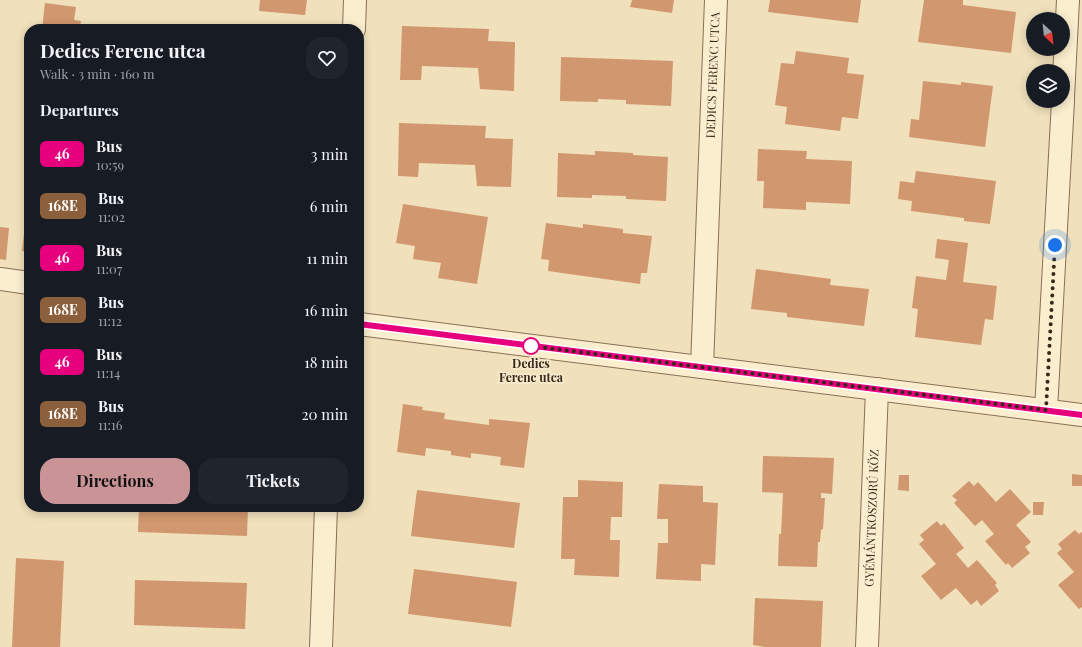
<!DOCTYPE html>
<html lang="en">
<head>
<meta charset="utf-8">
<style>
	body { margin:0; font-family:"Playfair Display",serif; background:#20242c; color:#f1f3f6; height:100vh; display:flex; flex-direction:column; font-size:15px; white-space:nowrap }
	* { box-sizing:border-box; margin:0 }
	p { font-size:13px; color:#9ea1a6 }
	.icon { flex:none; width:22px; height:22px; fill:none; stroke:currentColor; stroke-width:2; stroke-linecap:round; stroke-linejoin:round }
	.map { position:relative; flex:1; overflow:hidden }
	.side { position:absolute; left:24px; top:24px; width:340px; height:488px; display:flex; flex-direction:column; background:#171b24; border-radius:16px; box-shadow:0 2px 10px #0003 }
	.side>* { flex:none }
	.badge { padding:0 8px; border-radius:6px; font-size:14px; line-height:26px }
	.needle { width:26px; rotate:153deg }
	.tools { position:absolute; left:1026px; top:12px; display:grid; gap:8px }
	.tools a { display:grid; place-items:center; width:44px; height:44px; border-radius:50%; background:#171b24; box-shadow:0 2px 10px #0003; font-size:20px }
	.you { position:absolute; width:20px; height:20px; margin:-10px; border:3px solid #fff; border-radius:50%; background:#1a73e8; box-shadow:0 0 0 6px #1a73e833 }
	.map>.badge { position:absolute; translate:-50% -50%; box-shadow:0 0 0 2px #fff }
	h2 { padding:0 16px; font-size:15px; line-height:36px }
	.round { display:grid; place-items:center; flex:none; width:42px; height:42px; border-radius:16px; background:#20242c }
	.overview { display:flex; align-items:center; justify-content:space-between; height:68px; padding:0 16px }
	h1 { font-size:19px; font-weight:700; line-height:30px }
	.action { display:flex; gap:8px; margin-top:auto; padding:8px 16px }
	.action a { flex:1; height:46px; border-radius:16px; background:#ca9497; color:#111; font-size:16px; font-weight:700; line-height:46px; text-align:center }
	.action a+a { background:#20242c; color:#f1f3f6 }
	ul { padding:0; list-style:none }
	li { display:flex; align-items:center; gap:12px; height:52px; padding:0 16px }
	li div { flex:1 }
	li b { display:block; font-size:15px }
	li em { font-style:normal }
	li .badge { min-width:44px; font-weight:700; text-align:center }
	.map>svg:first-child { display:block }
</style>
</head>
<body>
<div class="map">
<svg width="1082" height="647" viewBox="0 0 1082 647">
	<rect width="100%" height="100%" fill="#f0e0bb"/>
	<path fill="#d1976e" d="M260,0H307L305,15L259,11Z
		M632,0H674L672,13L630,7Z
		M770,0H861L858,23L768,12Z
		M924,0H963V5L1016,12L1011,53L918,42Z
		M45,3L76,7L74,20L81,21L80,27L91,29H42Z
		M402,26L489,29L488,41L515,42L514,91L480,89L478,68L422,66L421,80H400Z
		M796,51L849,58L847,73L864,75L858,119L842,117L840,131L785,124L787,107L775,105L781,63L794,64Z
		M561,57L673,61L671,106L626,104V100L598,99V102L560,101Z
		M923,81L961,85V82L993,86L985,147L909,137L911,119L919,120Z
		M399,123L486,126L485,138L513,139L511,187L477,186L475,165L419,163L418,177L398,176Z
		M758,149L807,151L806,159L852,161L850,204L806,202V210L763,208L764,181H757Z
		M595,151L633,153V155L668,157L666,201L626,199V196L592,195V198L557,197L558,153L595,155Z
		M916,171L996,181L990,224L964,221V218L911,211L912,201L898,199L900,181L914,183Z
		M403,204L488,217L477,284L438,278L441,263L413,259L415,246L396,243Z
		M27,208H29V252L22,251Z
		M546,223L583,228V224L623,229V233L652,236L647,273H641L640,284L548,271L549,260L541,259Z
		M0,227L9,228L6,260L0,259Z
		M937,239L968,243L963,282L997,286L993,320L985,319L981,345L915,337L918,309L912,308L916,276L946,280L949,260L935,258Z
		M756,269L831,279L830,285L869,289L864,326L787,317V313L751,309Z
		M403,404L423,407L422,410L445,413L444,419L489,425V419L530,423L524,468L500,465L501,457L471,453V458L451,455V451L426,448L425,456L397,452Z
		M763,456L834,458L832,494L821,493V498H825L823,529L821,530L820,542H818L817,567L778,566L779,534H781L783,493L762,492Z
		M1072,474L1082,475V486H1072Z
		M899,475H909V491L898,490Z
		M578,480L623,482L622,517H611L610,540H620L619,577L574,575L575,559H561L563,497H578Z
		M969,481L974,486L978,482L996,502L1010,489L1031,512L1016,525L1031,542L1025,547L1030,553L1012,568L1008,563L1006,565L985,541L994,534L982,520L975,526L954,503L957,500L952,496Z
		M659,484L703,486V502L718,503L715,565L701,564V581L656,579L658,543H668V519H657Z
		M417,490L520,503L514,548L411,536Z
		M1033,502H1044L1043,515H1033Z
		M139,507H248L247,536L138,532Z
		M937,521L941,526L944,523L964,548L956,554L968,568L977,560L997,583L995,585L999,591L981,606L977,600L971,605L956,588L941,600L921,576L936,564L919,544L924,540L920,535Z
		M1075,530L1079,534L1082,532V607L1079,609L1058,585L1074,572L1057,553L1062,549L1058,544Z
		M16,558L64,561L60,647H12Z
		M414,569L517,582L511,627L408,614Z
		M135,580L247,583L245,629L134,625Z
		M755,598L823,601L821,647H765L753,645Z"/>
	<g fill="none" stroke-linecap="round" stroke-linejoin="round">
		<g stroke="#887054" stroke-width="24">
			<g id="minor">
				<path d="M354,29L355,0"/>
				<path d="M1063,97L1068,0"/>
				<path d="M0,279L29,283"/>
				<path d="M359,324L1082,415"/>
				<path id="s1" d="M702,367L716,0"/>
				<path d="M1046,410L1063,101"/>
				<path d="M321,647L326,507"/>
				<path id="s2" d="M867,647L877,389"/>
			</g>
		</g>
		<use href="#minor" stroke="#fbeece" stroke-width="22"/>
	</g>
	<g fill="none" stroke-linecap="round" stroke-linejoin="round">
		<g stroke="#fff" stroke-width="9">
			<path id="line" d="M359,324L1082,415"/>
		</g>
		<use href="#line" stroke="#e6007e" stroke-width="6"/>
		<path stroke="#36281a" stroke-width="4" stroke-dasharray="0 7.2" d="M531,346L1046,410L1055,245"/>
	</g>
	<circle fill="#fff" stroke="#e6007e" stroke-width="2" cx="531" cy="346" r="8"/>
	<g text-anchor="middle" stroke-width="3.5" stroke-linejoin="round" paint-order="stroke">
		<g font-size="12" fill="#36281a" stroke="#f7eacb">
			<text dy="4" stroke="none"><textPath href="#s1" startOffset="292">DEDICS FERENC UTCA</textPath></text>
			<text dy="4" stroke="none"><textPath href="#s2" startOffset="129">GYÉMÁNTKOSZORÚ KÖZ</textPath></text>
		</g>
		<g font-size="12" font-weight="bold" fill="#36281a" stroke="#f7eacb">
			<text x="531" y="368">Dedics<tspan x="531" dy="14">Ferenc utca</tspan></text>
		</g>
	</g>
</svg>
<div class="tools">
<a><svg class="needle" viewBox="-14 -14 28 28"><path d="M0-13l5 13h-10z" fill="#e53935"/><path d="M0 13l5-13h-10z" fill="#9ea1a6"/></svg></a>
<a><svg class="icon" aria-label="layers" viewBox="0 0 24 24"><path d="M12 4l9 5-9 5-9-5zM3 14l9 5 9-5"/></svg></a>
</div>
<div class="you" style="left:1055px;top:245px"></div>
<section class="side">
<div class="overview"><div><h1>Dedics Ferenc utca</h1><p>Walk · 3 min · 160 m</p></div><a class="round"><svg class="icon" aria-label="heart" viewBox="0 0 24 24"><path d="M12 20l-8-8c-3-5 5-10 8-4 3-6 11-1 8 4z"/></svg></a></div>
<h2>Departures</h2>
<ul>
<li><span class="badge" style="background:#e6007e;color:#fff">46</span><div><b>Bus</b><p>10:59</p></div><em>3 min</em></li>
<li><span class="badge" style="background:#8b5e3c;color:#fff">168E</span><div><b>Bus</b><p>11:02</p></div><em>6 min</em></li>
<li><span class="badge" style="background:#e6007e;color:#fff">46</span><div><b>Bus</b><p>11:07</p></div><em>11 min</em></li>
<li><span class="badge" style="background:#8b5e3c;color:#fff">168E</span><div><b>Bus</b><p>11:12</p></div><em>16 min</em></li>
<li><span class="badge" style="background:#e6007e;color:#fff">46</span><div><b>Bus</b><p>11:14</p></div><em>18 min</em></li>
<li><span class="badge" style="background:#8b5e3c;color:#fff">168E</span><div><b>Bus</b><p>11:16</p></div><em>20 min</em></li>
</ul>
<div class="action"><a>Directions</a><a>Tickets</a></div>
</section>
</div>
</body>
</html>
